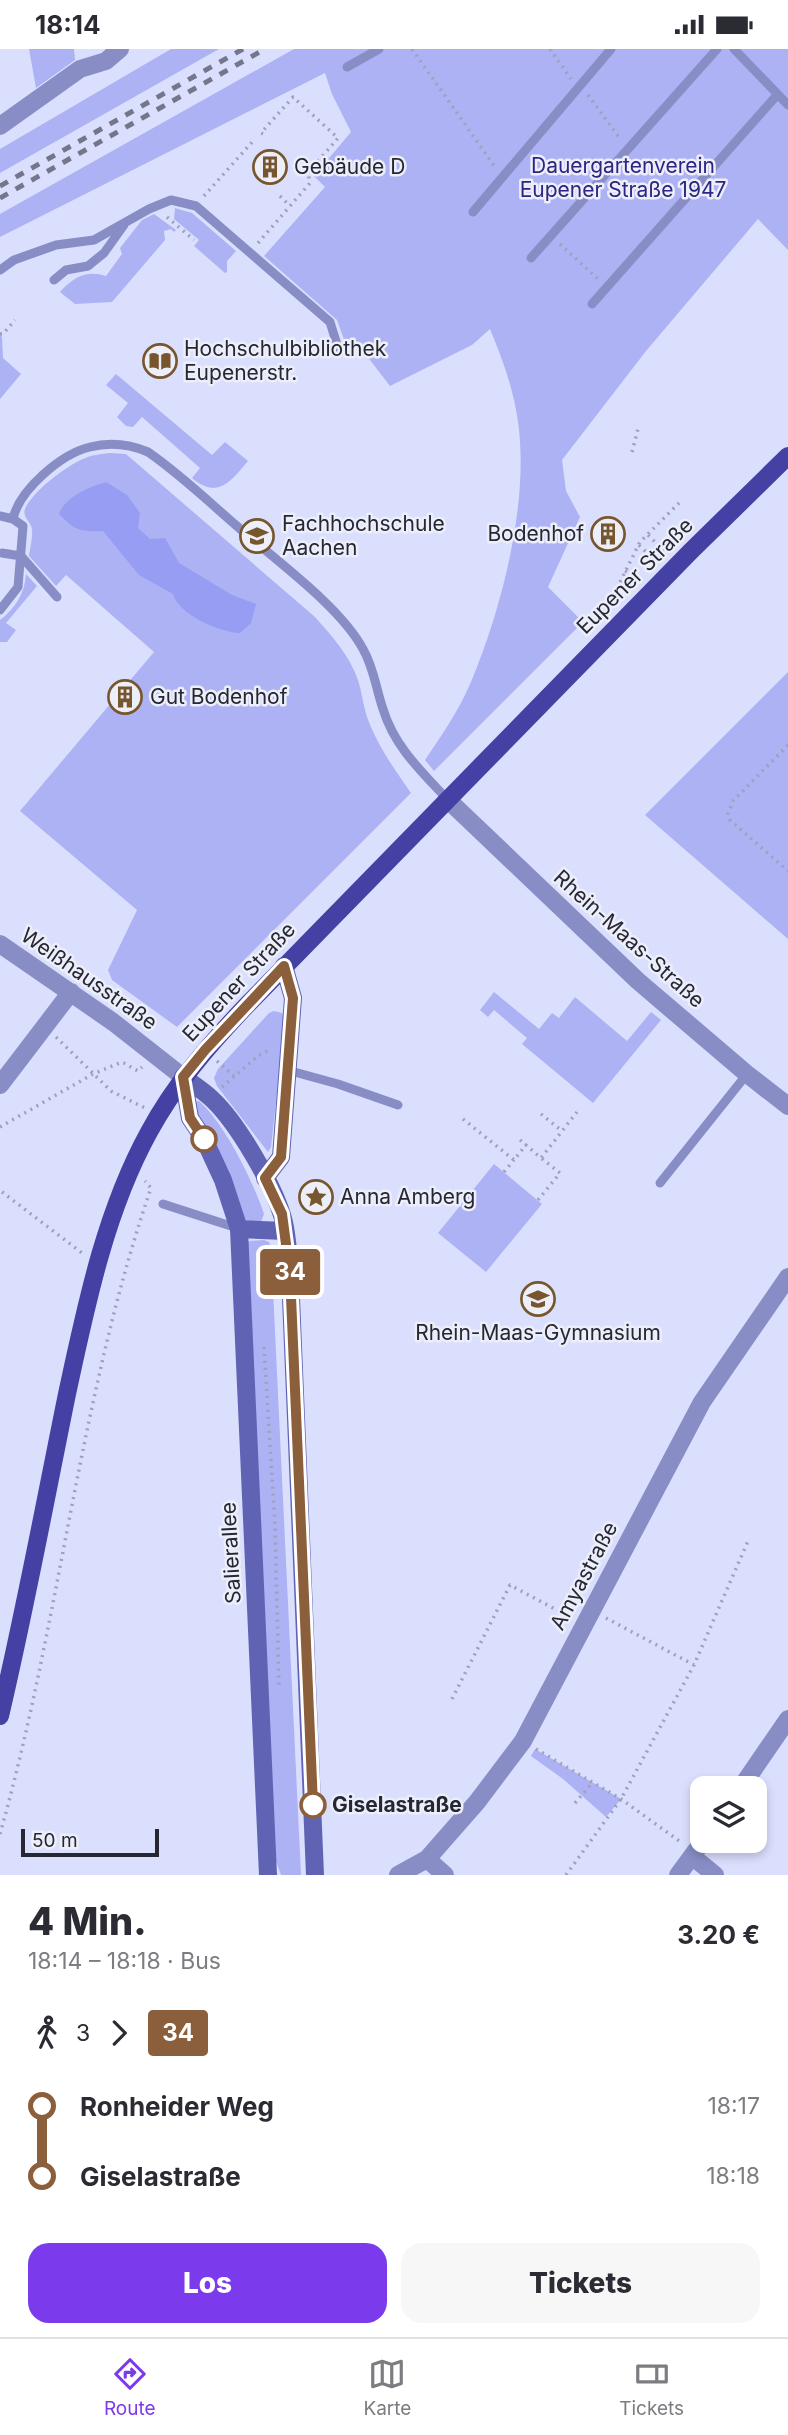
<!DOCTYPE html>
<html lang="de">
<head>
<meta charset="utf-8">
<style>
	body { margin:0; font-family:Inter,sans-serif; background:#f7f7f7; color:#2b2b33; height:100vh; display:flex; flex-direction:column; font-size:26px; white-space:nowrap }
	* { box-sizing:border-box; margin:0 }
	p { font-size:23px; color:#7c7c81 }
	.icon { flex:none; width:38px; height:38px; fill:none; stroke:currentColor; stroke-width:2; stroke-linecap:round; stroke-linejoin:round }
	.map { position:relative; height:1826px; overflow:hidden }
	.side { display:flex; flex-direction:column; background:#fff; flex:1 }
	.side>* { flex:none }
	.badge { padding:0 14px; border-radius:5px; font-size:24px; line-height:46px }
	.buttons { position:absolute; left:690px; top:1727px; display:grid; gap:14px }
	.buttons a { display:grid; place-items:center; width:77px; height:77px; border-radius:14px; background:#fff; box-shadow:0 4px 10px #0003; font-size:35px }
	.scale { position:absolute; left:21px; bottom:18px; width:138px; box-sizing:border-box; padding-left:7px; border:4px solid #262733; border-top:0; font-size:19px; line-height:24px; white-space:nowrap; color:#262733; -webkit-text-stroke:5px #eceefa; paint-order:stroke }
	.map>.badge { position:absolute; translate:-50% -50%; box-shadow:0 0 0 4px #fff }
	.legs { display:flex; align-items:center; gap:10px; height:77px; padding:0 28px; font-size:23px }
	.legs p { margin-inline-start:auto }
	.head { display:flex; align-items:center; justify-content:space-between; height:119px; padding:0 28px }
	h1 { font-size:38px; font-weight:800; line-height:52px }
	.cta { display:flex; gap:14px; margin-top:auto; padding:14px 28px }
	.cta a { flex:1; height:80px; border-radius:21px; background:#7c3aed; color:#fff; font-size:28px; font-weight:800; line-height:80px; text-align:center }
	.cta a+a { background:#f7f7f7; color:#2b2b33 }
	ul { padding:0 28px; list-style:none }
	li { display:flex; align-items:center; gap:24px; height:70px; font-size:26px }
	li i { display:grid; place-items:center; width:10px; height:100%; margin:0 9px; background:currentColor }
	li i::after { content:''; width:18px; height:18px; margin:-9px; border:5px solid; border-radius:50%; background:#fff }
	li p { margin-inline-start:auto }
	li:first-child i { background:linear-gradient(#0000 50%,currentColor 0) }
	li:last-child i { background:linear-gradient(currentColor 50%,#0000 0) }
	.status { display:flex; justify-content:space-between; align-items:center; height:49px; padding:0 35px; background:#fff; direction:ltr }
	.status svg { height:19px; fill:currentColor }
	.tab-bar { display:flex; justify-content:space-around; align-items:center; height:98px; border-top:2px solid #e1e1e2; background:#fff; font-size:19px; color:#7c7c81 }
	.tab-bar a { display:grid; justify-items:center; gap:4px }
	.tab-bar .on { color:#7c3aed }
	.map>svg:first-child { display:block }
</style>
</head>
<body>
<div class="status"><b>18:14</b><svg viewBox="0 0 49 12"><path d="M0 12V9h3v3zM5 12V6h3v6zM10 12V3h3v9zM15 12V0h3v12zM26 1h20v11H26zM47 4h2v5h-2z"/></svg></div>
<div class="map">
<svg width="788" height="1826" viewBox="0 0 788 1826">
	<rect width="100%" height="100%" fill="#dbdffe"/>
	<path fill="#acb2f3" d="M29,0H74L75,11L36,39Z
		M171,0H219L0,124V100Z
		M294,0H788V201L758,170L646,302L562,411L566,442L580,468L548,538L583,573L434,722L425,711C442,686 459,661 471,633C500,564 525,468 520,393C518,353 505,316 490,280L472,296L390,337L363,302L346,296L337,271L264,207L325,138L314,127L351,83L332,45L325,24L0,188V165Z
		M175,159L192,164L236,202L227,212V223L225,224L194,197L199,191L174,170Z
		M154,165L176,181L174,183L171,180L164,182L165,191L112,253L75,255L60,243C74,228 86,221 106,227L122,205L120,199L142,171Z
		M0,286L2,288L3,309L21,325L0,350Z
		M116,325L212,406L225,393L248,412C231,432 218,451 192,429L200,419L142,368L133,378L126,377L117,368L128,354L106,336Z
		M110,404L126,405L315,568C331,586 350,607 358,631C362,643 363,656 367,668C377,696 395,721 411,744L177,978L112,931L108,921L137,861L20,762L154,603L66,526L56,537L29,507C30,499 33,488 32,480C31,473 22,468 25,460C32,443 66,417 83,410C91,406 101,405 110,404Z
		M26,525L37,537L6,574L16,581L7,593H0V571C15,560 25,544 26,525Z
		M788,623V890L645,766Z
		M494,943L539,980L552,964L559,969L575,948L627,992L651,963L661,971L593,1054L522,995L527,989L494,961L488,968L480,961Z
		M274,962L282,964L285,971L271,1098L268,1103L217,1037L214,1029L218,1020L269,964Z
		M199,1052C225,1075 253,1132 264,1165L261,1173L245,1175L193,1059L195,1053Z
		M494,1115L542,1155L486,1223L438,1184Z
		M264,1191L269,1193L271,1199L301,1826H281L273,1804L245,1195L250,1192Z
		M535,1700L621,1750L606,1768L563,1730L531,1707Z"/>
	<path fill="#979df2" d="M106,433L127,446L140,464L138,479L150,490L165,489L179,514L232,546L256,555L251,574L240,584C219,583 179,566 173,545L139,526L103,482C80,483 76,482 59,465C65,448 89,438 106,433Z"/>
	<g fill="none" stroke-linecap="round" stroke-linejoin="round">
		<path stroke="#9ea1b9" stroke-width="3.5" stroke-dasharray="2 5" stroke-linecap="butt" d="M412,0L495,118
			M550,0L571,30
			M588,46L621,91
			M204,147L254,91
			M280,147L290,157
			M167,168L194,191
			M258,194L310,134L308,124L338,89L293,48L261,84L263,85
			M560,195L598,230
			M0,285H3L15,271
			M632,403L638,380
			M648,486L666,504
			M639,496L657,514
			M625,522L634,527
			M620,533L640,493L681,452
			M788,696L733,752L728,765L730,771L788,822
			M56,988L111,1042L145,1059
			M217,1012L234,1027
			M222,1038L258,1007L271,1000
			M541,1065L562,1082
			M463,1070L514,1111L526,1096L541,1109L577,1063
			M0,1078L93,1025L122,1013L138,1022L142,1018
			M520,1091L526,1096
			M504,1123L514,1111
			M2,1143L82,1204
			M538,1151L560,1124L541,1109
			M264,1298L275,1476L279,1640
			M606,1569L694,1616
			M452,1650L510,1536L568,1567
			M536,1700L621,1750L682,1794
			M575,1754L593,1733
			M0,1785C60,1573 79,1349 151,1139L145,1132
			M566,1826L621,1750L694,1616L748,1492"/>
		<path stroke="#888ec5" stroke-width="9" d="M734,0L788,56
			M347,18L379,0
			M473,163L611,0
			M531,209L717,0
			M0,221L14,211L56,196L94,191L149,160L171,151L196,157L330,273L339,302
			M54,231L66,221L88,217L104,204L124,176
			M592,255L777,46
			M0,467L13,470L23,477L18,538L0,561
			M13,470C19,441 61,405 90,398C110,393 129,395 148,403C180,425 209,453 238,478C275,511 340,557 363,600C374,619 376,640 383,660C394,697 421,722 447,750
			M2,504L21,507L57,548
			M287,1021L338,1035L398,1056
			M660,1134L747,1025
			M163,1155L237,1179"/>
		<path stroke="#888ec5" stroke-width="18" d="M0,77L80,20L106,12L120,0
			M447,750L638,932L747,1025L788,1057
			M0,895L113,973L183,1028
			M0,1036L71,943
			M740,1740L788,1670
			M693,1808L715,1826
			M427,1810L445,1826
			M398,1826L427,1810L477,1753L523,1692L702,1353L788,1228
			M678,1826L703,1792"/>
		<path stroke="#6063b3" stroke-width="18" d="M183,1028C193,1035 204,1042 213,1051C238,1075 272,1134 282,1166C288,1185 288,1206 290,1225L315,1826
			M183,1028L190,1069L204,1090L223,1131L239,1180L268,1826
			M265,1129L281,1108L293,949L284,917
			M239,1180L285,1182"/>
		<path stroke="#4541a4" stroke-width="18" d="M0,1667C25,1561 45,1453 67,1345C86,1257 105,1163 149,1083C175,1035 209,996 246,957L691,502L788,407"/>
		<path stroke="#74778b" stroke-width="5" stroke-dasharray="9 9" stroke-linecap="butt" d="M0,137L243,0
			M0,149L265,0"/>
	</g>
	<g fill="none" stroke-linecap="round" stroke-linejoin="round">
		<g stroke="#fff" stroke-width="16">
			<path id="line-1" d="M204,1090L190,1069L183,1028L205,1001L284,917L293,949L281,1108L265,1129L282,1165L290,1225L313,1756"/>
		</g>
		<use href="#line-1" stroke="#8b5e3c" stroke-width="10"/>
	</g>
	<defs>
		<g id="building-ring" transform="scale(1.75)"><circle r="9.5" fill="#eceefa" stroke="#77552d" stroke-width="1.5"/><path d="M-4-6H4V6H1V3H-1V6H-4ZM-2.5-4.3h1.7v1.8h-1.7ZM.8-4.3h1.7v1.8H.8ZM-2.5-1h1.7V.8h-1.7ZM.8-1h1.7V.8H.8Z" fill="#77552d"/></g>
		<g id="library-ring" transform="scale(1.75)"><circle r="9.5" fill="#eceefa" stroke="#77552d" stroke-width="1.5"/><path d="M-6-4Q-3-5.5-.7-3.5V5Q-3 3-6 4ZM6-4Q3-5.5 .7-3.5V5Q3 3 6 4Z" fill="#77552d"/></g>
		<g id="university-ring" transform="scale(1.75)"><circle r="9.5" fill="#eceefa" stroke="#77552d" stroke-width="1.5"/><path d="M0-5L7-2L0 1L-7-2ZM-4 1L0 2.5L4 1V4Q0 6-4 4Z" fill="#77552d"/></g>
		<g id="sight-ring" transform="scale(1.75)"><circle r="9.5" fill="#eceefa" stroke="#77552d" stroke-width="1.5"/><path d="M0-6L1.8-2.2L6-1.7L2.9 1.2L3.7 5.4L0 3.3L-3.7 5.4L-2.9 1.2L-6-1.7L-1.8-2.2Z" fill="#77552d"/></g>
		<g id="school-ring" transform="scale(1.75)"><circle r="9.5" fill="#eceefa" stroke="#77552d" stroke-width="1.5"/><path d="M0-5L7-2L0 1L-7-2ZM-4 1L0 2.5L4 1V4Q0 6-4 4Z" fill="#77552d"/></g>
	</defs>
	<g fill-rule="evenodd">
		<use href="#building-ring" x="270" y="118"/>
		<use href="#library-ring" x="160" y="312"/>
		<use href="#building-ring" x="608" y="485"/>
		<use href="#university-ring" x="257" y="487"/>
		<use href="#building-ring" x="125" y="648"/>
		<use href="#sight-ring" x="316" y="1148"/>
		<use href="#school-ring" x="538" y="1250"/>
	</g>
	<g fill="#fff" stroke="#8b5e3c" stroke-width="3.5">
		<circle cx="204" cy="1090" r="12"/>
		<circle cx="313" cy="1756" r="12"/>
	</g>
	<g text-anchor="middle" stroke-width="5" stroke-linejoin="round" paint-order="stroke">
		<g font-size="21" fill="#2e2483" stroke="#eceefa">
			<text x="623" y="124">Dauergartenverein<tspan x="623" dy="24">Eupener Straße 1947</tspan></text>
		</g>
		<g font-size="21" fill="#262733" stroke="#eceefa" text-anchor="start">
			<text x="294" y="125">Gebäude D</text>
			<text x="184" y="307">Hochschulbibliothek<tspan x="184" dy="24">Eupenerstr.</tspan></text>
			<text x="282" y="482">Fachhochschule<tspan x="282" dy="24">Aachen</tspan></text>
			<text x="584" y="492" text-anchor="end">Bodenhof</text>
			<text x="150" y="655">Gut Bodenhof</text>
			<text x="340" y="1155">Anna Amberg</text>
			<text x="538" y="1291" text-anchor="middle">Rhein-Maas-Gymnasium</text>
		</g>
		<g font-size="21" fill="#262733" stroke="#eceefa">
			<text transform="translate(635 527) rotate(-45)" y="7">Eupener Straße</text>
			<text transform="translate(629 890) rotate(42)" y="7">Rhein-Maas-Straße</text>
			<text transform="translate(89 930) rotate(35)" y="7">Weißhausstraße</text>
			<text transform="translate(239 933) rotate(-47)" y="7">Eupener Straße</text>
			<text transform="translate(231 1504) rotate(-93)" y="7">Salierallee</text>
			<text transform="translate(584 1527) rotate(-62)" y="7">Amyastraße</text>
		</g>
		<g font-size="21" font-weight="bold" fill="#262733" stroke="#eceefa" text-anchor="start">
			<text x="332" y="1763">Giselastraße</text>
		</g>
	</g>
</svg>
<div class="buttons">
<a><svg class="icon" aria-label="layers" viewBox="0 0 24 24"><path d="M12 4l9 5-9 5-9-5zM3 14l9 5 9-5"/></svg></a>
</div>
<div class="scale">50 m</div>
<b class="badge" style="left:290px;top:1223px;background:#8b5e3c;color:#fff">34</b>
</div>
<section class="side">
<div class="head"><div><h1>4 Min.</h1><p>18:14 – 18:18 · Bus</p></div><b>3.20 €</b></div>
<div class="legs"><svg class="icon" aria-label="walk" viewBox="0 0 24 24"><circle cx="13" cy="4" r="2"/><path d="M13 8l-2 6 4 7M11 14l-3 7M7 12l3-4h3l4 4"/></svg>3<svg class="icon" aria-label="forward" viewBox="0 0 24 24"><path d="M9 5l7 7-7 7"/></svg><b class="badge" style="background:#8b5e3c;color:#fff">34</b></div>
<ul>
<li><i style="color:#8b5e3c"></i><b>Ronheider Weg</b><p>18:17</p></li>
<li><i style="color:#8b5e3c"></i><b>Giselastraße</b><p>18:18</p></li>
</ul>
<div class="cta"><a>Los</a><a>Tickets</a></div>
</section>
<nav class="tab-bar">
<a class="on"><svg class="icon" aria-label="directions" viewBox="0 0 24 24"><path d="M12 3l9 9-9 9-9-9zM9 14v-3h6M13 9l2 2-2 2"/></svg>Route</a>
<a><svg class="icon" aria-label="map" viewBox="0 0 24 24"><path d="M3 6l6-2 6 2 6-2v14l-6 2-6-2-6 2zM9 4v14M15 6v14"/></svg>Karte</a>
<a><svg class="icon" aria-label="tickets" viewBox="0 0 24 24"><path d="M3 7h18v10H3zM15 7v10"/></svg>Tickets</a>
</nav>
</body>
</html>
